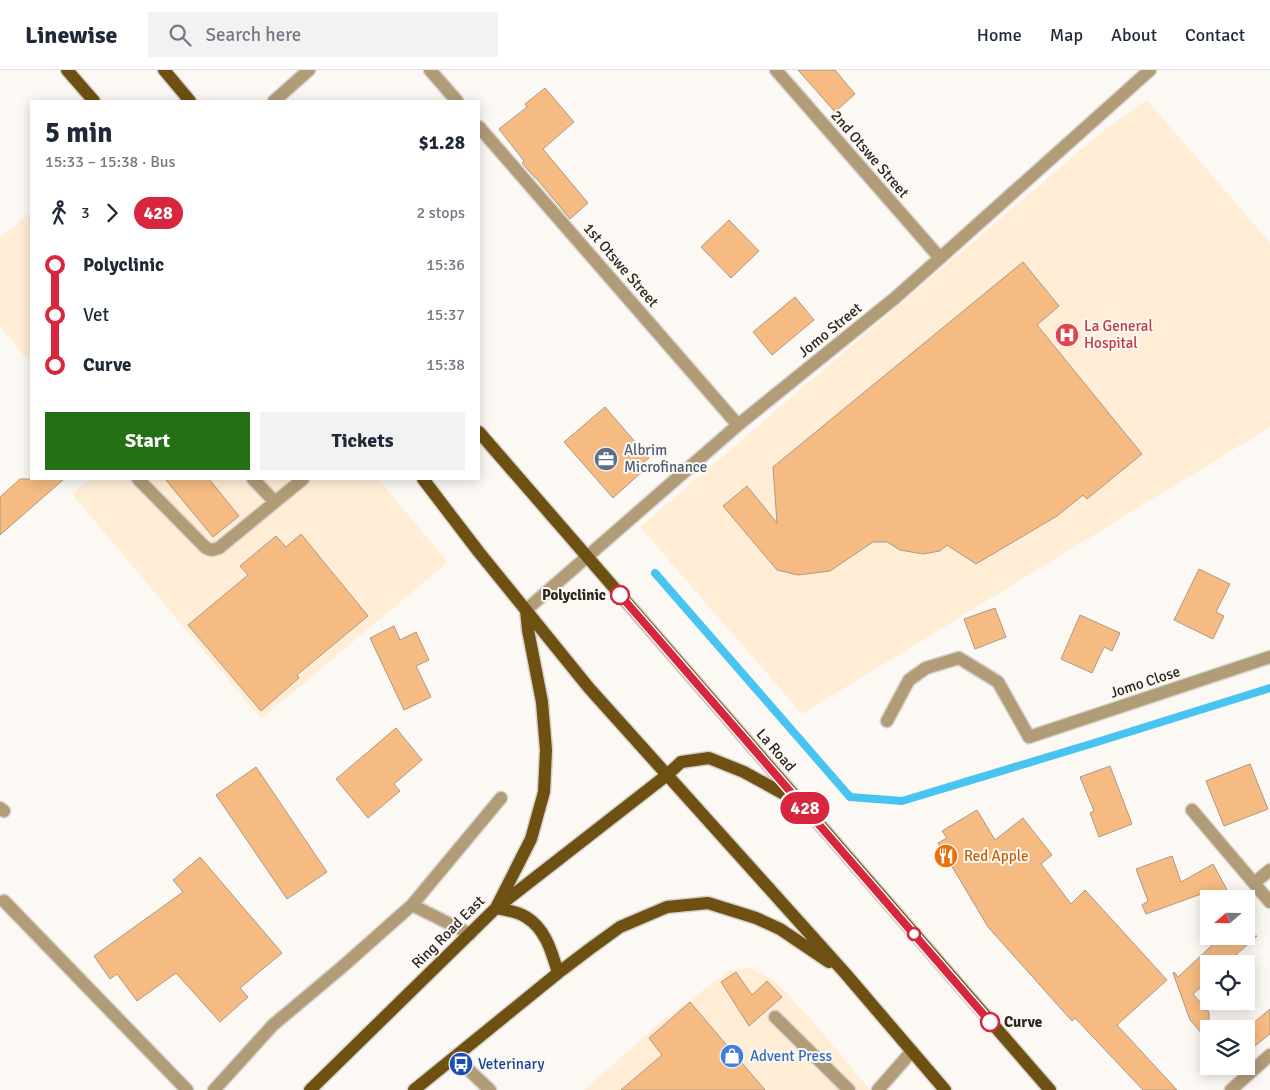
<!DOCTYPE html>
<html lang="en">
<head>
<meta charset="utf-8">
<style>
	body { margin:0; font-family:Signika,sans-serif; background:#f2f2f3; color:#1f2937; height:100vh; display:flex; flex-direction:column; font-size:19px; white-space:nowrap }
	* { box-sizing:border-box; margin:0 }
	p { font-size:16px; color:#747a83 }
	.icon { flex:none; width:28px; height:28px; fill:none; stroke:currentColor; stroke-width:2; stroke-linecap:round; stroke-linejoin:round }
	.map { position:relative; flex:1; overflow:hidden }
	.drawer { position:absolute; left:30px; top:30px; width:450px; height:380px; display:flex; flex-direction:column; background:#fff; border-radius:0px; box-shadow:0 2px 12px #0003 }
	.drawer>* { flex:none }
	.badge { padding:0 10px; border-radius:16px; font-size:18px; line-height:32px }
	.needle { width:32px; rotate:250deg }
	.buttons { position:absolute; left:1200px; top:820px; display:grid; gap:10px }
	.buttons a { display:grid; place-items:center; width:55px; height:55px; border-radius:0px; background:#fff; box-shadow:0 2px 12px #0003; font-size:25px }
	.map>.badge { position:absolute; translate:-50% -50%; box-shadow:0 0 0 2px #fff }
	.legs { display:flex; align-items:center; gap:8px; height:55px; padding:0 15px; font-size:16px }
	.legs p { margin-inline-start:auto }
	.head { display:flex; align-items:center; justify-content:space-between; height:85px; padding:0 15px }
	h1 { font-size:28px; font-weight:700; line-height:38px }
	.primary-button { display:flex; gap:10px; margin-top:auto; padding:10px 15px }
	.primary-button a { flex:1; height:58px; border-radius:0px; background:#237015; color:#fff; font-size:20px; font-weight:700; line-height:58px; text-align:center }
	.primary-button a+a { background:#f2f2f3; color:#1f2937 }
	ul { padding:0 15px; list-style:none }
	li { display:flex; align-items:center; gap:18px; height:50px; font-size:19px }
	li i { display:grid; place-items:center; width:8px; height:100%; margin:0 6px; background:currentColor }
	li i::after { content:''; width:12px; height:12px; margin:-6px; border:4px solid; border-radius:50%; background:#fff }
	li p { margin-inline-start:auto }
	li:first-child i { background:linear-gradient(#0000 50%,currentColor 0) }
	li:last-child i { background:linear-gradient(currentColor 50%,#0000 0) }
	header { display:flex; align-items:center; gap:30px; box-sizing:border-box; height:70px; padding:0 25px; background:#fff; border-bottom:1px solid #e0e1e3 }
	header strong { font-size:24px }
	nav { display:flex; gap:28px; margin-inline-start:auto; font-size:18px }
	.search { width:350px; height:45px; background:#f2f2f3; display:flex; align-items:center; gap:12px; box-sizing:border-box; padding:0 18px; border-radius:0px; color:#747a83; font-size:19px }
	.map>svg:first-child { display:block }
</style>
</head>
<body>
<header>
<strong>Linewise</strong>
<div class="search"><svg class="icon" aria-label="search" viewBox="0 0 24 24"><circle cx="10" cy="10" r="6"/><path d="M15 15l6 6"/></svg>Search here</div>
<nav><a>Home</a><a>Map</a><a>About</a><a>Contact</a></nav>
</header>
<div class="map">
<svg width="1270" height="1020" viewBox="0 0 1270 1020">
	<rect width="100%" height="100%" fill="#fcf9f4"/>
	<path fill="#ffedd6" d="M1147,30L1270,173V357L802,644L640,457L1104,60Z
		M31,142V294L0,256V168Z
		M90,409H378L448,492L261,649L72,424Z
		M750,898L775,911L808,946L870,1020H584L661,952L730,900Z"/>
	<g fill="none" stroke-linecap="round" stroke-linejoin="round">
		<path stroke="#47c4f0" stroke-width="8" d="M655,503L850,727L902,731L1094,673L1270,618"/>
	</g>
	<path fill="#f5bb82" stroke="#ac9885" d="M798,0H835L855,24L835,42Z
		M545,18L574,52L543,79L588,133L570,149L536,108H535L522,93L524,91L499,59L527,37L525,34Z
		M729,150L759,181L731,208L701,177Z
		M1023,192L1059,236L1037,255L1142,384L1087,429L1083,425L1057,446L976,494L947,475L940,481L923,484L900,480L887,472H873L830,501L798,505L777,500L723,436L747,416L777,453L773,397Z
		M795,227L814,250L772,285L753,262Z
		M605,337L649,388L640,395L644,400L613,428L564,372Z
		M20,409H64L0,465V427Z
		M165,409H209L239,446L213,467Z
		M301,464L368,546L297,605L299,608L261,641L188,555L248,505L240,496L276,466L286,477Z
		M1199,499L1230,514L1216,542L1224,546L1213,569L1174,550Z
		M995,538L1006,567L975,579L964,549Z
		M1080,545L1120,563L1112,581L1104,577L1092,603L1061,589Z
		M394,556L400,570L416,562L429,590L416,596L431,627L404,640L370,568Z
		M396,658L422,690L394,714L400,721L368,748L336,709Z
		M1250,694L1268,739L1224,756L1206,711Z
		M1110,696L1132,754L1099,767L1090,743L1094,741L1080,707Z
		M256,697L327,802L287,829L216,725Z
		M977,740L995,770L1023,748L1052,785L1041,794L1071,834L1085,820L1167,910L1117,955L1177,1020H1143L1075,948L1072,951L988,857L938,773L947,768L942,761Z
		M1172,786L1181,812L1213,794L1232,829H1207L1204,823L1146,844L1142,835L1148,831L1136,799Z
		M200,787L282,883L240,918L248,927L220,952L176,903L137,931L117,904L110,909L94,886L183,822L173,810Z
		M1222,866H1257L1226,894H1209V910L1193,924L1209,942V972L1190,950L1173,903L1174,902L1178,907Z
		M736,902L752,925L767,911L782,927L749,956L721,912Z
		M690,932L765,1020H621L662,985L649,968Z
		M1270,939V964L1246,983V959Z"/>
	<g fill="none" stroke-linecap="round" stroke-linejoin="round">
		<g stroke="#d6d3cd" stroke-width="15">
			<path id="service" d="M138,409L206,478L212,480L219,478L303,409
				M253,409L275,432
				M887,651L909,610L926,598L959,588L998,612L1029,667
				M1192,740L1270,832
				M1254,813L1270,800
				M4,831L187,1020
				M412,835L470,864
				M775,947L849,1020
				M455,987L490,1020
				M214,1020L273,955L341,898L412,835L501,728
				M878,1020L912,981"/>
		</g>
		<g stroke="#d6d3cd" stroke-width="15">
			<path id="minor" d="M430,0L457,31
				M776,0L940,188
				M274,31L309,0
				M479,57L738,355
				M526,540L738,355L895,228L940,188L1150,0
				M1029,667L1270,587
				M0,738L4,741
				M1231,1020L1270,985"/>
		</g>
		<g stroke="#d6d3cd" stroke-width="15">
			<path id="primary" d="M67,0L94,31
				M164,0L190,31
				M479,362L1050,1020
				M423,409L478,481L589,618L845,903L945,1020
				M500,835L667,705L681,692L709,688L744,702L793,729
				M496,838C506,840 517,841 526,847C546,859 552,883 558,903
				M310,1020L496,838L531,769L544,722L546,680L542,632L528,560L526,540
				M414,1020L558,903L591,878L620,857L667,837L708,833L756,848L780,859L829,892"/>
		</g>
		<use href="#service" stroke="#b19c77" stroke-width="12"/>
		<use href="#minor" stroke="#b19c77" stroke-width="12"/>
		<use href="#primary" stroke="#6d5012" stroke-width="12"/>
	</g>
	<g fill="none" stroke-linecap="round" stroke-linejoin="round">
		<g stroke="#fff" stroke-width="11">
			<path id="line-1" d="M620,525L990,952"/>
		</g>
		<use href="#line-1" stroke="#d7263d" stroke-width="8"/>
	</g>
	<defs>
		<g id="hospital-disc" transform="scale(1.25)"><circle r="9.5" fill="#e0444e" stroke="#fcf9f4"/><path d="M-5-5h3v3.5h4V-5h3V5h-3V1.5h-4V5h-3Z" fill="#fff"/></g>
		<g id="office-disc" transform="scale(1.25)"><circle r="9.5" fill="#5c6f8a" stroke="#fcf9f4"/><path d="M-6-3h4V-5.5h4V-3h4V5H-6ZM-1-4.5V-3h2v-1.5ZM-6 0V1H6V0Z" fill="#fff"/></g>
		<g id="restaurant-disc" transform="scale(1.25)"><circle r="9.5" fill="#e8710a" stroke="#fcf9f4"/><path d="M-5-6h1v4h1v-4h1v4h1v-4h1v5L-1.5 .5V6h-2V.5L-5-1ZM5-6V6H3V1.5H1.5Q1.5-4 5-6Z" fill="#fff"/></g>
		<g id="shop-disc" transform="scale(1.25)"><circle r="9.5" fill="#3f7fe0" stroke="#fcf9f4"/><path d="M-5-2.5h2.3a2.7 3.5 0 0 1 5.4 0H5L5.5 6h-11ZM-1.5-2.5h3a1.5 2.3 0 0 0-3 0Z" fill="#fff"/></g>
		<g id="bus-disc" transform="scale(1.25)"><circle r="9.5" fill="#1a4fb4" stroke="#fcf9f4"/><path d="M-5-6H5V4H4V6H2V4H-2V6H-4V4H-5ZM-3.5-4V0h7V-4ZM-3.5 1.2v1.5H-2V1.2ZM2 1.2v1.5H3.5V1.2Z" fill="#fff"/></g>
	</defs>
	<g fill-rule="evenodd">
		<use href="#hospital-disc" x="1067" y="265"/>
		<use href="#office-disc" x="606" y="389"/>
		<use href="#restaurant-disc" x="946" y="786"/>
		<use href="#shop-disc" x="732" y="986"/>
		<use href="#bus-disc" x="461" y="994"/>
	</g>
	<g fill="#fff" stroke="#d7263d" stroke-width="2.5">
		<circle cx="620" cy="525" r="9"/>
		<circle cx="914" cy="864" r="6"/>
		<circle cx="990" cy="952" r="9"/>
	</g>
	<g text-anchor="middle" stroke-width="4" stroke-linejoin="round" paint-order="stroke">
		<g font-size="15" fill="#2b251d" stroke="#fcf9f4">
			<text transform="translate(870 84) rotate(49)" y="5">2nd Otswe Street</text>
			<text transform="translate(621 195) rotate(49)" y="5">1st Otswe Street</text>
			<text transform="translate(830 260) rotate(-39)" y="5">Jomo Street</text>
			<text transform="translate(1145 612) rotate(-18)" y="5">Jomo Close</text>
			<text transform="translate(776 680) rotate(49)" y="5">La Road</text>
			<text transform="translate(448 862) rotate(-45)" y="5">Ring Road East</text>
		</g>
		<g font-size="15" fill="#be3a42" stroke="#fcf9f4" text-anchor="start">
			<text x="1084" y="261">La General<tspan x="1084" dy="17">Hospital</tspan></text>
		</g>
		<g font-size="15" fill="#4e5e75" stroke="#fcf9f4" text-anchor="start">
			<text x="624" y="385">Albrim<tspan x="624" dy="17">Microfinance</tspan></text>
		</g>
		<g font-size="15" font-weight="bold" fill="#2b251d" stroke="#fcf9f4" text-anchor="end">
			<text x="606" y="530">Polyclinic</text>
			<text x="1004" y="957" text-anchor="start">Curve</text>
		</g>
		<g font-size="15" fill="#c56008" stroke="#fcf9f4" text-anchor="start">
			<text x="964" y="791">Red Apple</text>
		</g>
		<g font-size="15" fill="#366cbe" stroke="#fcf9f4" text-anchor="start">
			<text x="750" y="991">Advent Press</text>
		</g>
		<g font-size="15" fill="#164399" stroke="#fcf9f4" text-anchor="start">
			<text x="478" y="999">Veterinary</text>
		</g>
	</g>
</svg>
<div class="buttons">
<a><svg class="needle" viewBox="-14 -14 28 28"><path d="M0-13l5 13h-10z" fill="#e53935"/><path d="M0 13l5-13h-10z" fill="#747a83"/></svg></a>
<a><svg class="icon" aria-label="locate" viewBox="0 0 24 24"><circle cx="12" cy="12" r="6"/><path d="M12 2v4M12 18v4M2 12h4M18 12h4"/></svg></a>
<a><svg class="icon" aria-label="layers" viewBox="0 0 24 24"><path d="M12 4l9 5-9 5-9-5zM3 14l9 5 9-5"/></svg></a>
</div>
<b class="badge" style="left:805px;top:738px;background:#d7263d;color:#fff">428</b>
<section class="drawer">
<div class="head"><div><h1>5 min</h1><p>15:33 – 15:38 · Bus</p></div><b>$1.28</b></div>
<div class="legs"><svg class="icon" aria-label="walk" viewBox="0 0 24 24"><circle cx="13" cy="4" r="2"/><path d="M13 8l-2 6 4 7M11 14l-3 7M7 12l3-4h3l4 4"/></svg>3<svg class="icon" aria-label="forward" viewBox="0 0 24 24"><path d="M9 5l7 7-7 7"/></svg><b class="badge" style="background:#d7263d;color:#fff">428</b><p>2 stops</p></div>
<ul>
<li><i style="color:#d7263d"></i><b>Polyclinic</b><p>15:36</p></li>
<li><i style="color:#d7263d"></i><span>Vet</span><p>15:37</p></li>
<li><i style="color:#d7263d"></i><b>Curve</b><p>15:38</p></li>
</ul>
<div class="primary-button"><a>Start</a><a>Tickets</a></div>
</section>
</div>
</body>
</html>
